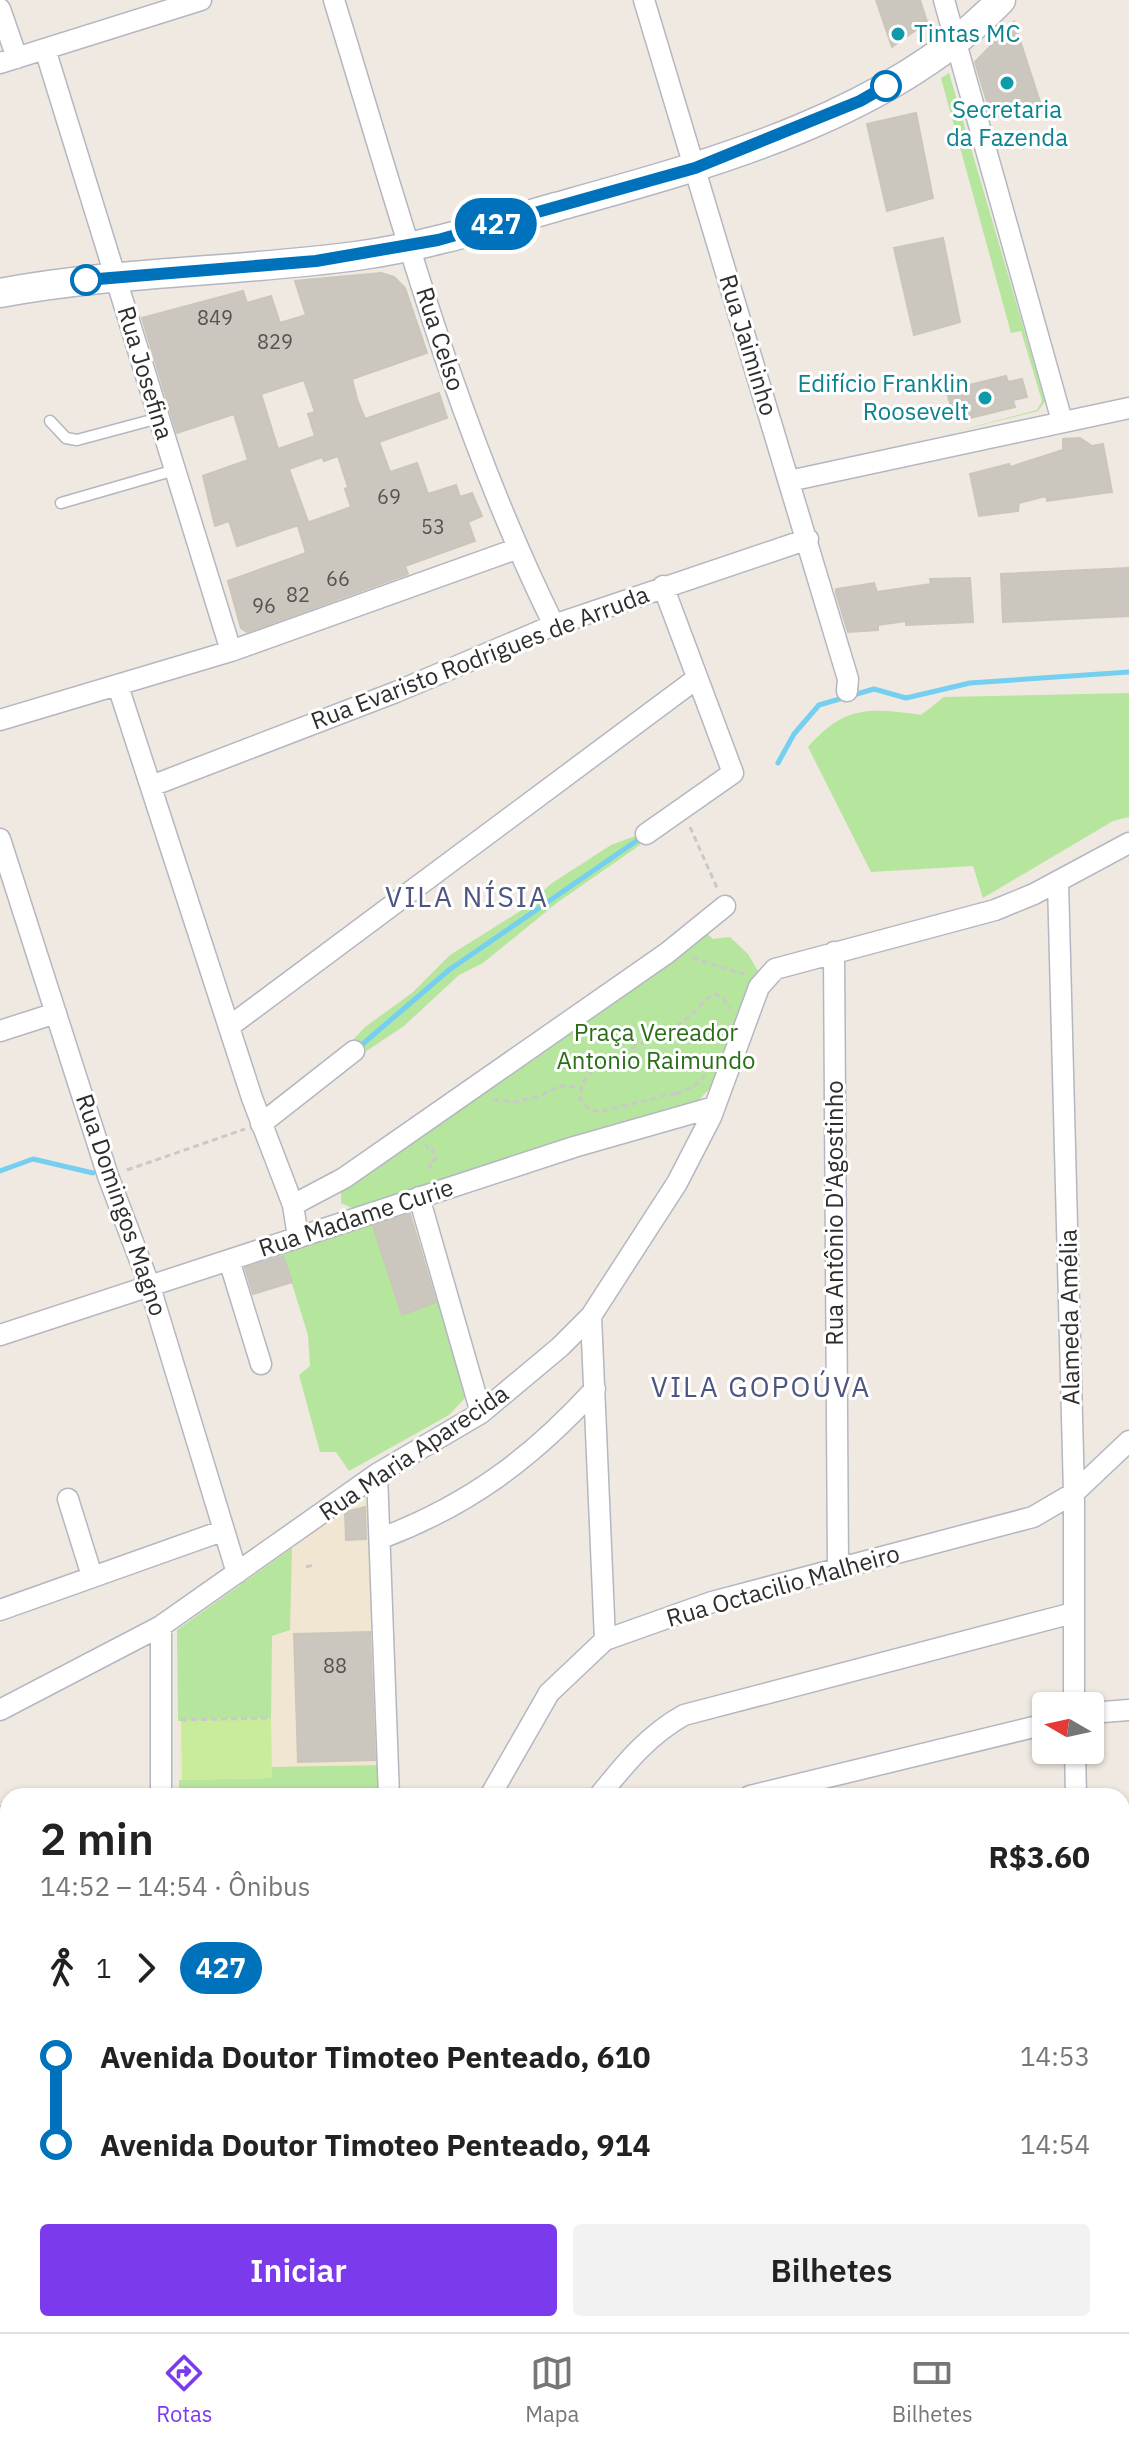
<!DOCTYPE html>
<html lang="pt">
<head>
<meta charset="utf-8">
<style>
	body { margin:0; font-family:"IBM Plex Sans",sans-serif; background:#f2f2f2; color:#222; height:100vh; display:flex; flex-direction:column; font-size:30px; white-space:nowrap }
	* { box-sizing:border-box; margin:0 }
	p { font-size:26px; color:#767676 }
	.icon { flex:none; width:44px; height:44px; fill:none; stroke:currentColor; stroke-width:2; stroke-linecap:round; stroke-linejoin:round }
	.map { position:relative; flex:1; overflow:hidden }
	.sheet { position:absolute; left:0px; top:1788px; width:1130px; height:544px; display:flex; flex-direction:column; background:#fff; border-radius:24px 24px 0 0; box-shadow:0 2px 6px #0004 }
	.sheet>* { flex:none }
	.badge { padding:0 16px; border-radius:26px; font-size:28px; line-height:52px }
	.needle { width:52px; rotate:279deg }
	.buttons { position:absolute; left:1032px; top:1692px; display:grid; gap:16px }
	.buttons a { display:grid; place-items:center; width:72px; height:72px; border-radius:8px; background:#fff; box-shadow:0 2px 6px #0004; font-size:40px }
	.map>.badge { position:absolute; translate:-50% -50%; box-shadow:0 0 0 4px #fff }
	.legs { display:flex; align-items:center; gap:12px; height:88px; padding:0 40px; font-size:26px }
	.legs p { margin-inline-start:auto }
	.headline { display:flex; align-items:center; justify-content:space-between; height:136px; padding:0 40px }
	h1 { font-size:44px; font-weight:600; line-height:60px }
	.primary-button { display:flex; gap:16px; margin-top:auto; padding:16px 40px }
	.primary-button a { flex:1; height:92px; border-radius:8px; background:#7c3aed; color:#fff; font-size:32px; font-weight:600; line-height:92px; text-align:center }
	.primary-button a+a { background:#f2f2f2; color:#222 }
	ul { padding:0 40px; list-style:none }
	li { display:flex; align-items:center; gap:28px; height:88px; font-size:30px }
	li i { display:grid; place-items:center; width:12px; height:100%; margin:0 10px; background:currentColor }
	li i::after { content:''; width:20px; height:20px; margin:-10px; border:6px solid; border-radius:50%; background:#fff }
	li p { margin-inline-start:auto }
	li:first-child i { background:linear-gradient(#0000 50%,currentColor 0) }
	li:last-child i { background:linear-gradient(currentColor 50%,#0000 0) }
	.menu { display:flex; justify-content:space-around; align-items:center; height:112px; border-top:2px solid #e0e0e0; background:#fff; font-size:22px; color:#767676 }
	.menu a { display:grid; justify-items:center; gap:4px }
	.menu .active { color:#7c3aed }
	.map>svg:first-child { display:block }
</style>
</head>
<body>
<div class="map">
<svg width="1129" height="2332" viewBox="0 0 1129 2332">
	<rect width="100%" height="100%" fill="#efe9e1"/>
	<path fill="#f0e6d1" d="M362,1498L372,1503L384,1796H179L177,1630Z"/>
	<path fill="#b6e59e" d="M949,73L1045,401L1038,411L950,433L1037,410L1042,401L1021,331L1011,333L941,78Z
		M1129,693V817L1113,821L983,898L973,866L871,872L808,747C845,705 869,708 921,715L944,697Z
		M638,835L640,845L558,902L483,963L459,975L404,1026L359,1056L351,1042L365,1027L412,993L450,955L522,910L552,883L611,845Z
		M704,931L713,939L730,937L748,954L759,973L717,1081L694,1105L354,1209L341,1203V1190Z
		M370,1217L402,1314L440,1301L465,1398L449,1415L349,1471L336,1452H320L299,1375L310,1366L308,1335L282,1252Z
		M292,1548L290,1630L272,1636L271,1718L178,1721L177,1630Z
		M383,1765L384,1796H179V1780L272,1778V1767Z"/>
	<path fill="#c9ec9a" d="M271,1718L272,1778L182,1780L181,1720Z"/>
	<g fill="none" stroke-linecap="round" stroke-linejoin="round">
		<path stroke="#75cff0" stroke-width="5" d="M778,763L794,734L819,705L874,689L906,698L970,683L1129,672
			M358,1048L449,970L642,837
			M0,1171L33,1159L93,1173"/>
	</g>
	<path fill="#cbc7bf" stroke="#cbc5ba" stroke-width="2" fill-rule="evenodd" d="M876,0H920L927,22L892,47Z
		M1014,22L1040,102L992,118L975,62Z
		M916,113L933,198L887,211L867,124Z
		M943,238L960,322L914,335L894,248Z
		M381,273L394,277L405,288L427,353L352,379L357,399L365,419L439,393L447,418L379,442L390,472L417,463L428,494L456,485L460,497L472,493L482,516L468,522L475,541L405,566L408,574L247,632L241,628L228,581L306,553L298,526L351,507L345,489L348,487L338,456L324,461L322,457L289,469L308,522L237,546L229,521L215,526L203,476L248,460L234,414L177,433L142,318L243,291L247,303L271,296L280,323L306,315L295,281ZM304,380L315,412L308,414L315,436L278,449L261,394Z
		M1006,376L1008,382L1022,379L1027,397L1013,400L1015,407L970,418L968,410L953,413L948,396L962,392L961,387Z
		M1080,438L1092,446L1103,444L1112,492L1047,501L1046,496L1019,503L1018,511L979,516L970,474L1009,464L1010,467L1063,450V439Z
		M1129,568V616L1003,622L1001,574Z
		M970,578L973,622L906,625V621L878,625V630L848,632L836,593V589L874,583L877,592L931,584L930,579Z
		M410,1214L436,1302L402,1315L373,1226Z
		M283,1256L292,1282L253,1294L245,1268Z
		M365,1507L366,1539L346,1540L345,1512Z
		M370,1632L375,1760L298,1762L294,1634Z"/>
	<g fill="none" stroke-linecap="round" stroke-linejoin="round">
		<g stroke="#b4b7c1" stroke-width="13">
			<path id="service" d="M50,421L66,438L77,440L159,418
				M61,503L175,470
				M328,2324L329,2332"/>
		</g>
		<g stroke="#b4b7c1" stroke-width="23">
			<path id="minor" d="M334,0C399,211 456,427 554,625
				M644,0L848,679L847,691
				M944,0L1062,421
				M0,9L17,58
				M45,49L231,651
				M0,63L201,0
				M789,481L1129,408
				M118,686L252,1098L293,1205L298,1237
				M0,720L231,651L516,549
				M154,785L396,692L554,625L808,539
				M646,834L733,773L663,586
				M0,839L108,1176L150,1287L237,1573
				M1058,882L1074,1493V1706
				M834,952L838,1569
				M230,1026L696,679
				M0,1031L56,1013
				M261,1124L354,1051
				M419,1197L481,1413
				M293,1205L344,1178L667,953L725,906
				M229,1260L261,1364
				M591,1316L605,1640
				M0,1335L574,1147L714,1107
				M377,1474L389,1796
				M68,1499L92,1576
				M382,1538C469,1505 532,1458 595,1389
				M0,1610L222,1531
				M0,1710L161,1626L377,1474L481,1413L560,1347L591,1316L677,1183L711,1117L759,987L775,969L995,910L1034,894L1129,843
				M1090,1713L1129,1710
				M1075,1750L1076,1796
				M161,1796V1626
				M490,1796L549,1693L605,1640L712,1602L1033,1517L1074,1493L1129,1441
				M599,1796C625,1764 648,1735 684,1715L1073,1613
				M750,1796L1046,1724
				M0,1817L8,1818
				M0,1960L8,1962
				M1122,2028H1129
				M43,2324V2332
				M166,2324V2332
				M794,2324V2332
				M1082,2324V2332
				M500,2332V2324"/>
		</g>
		<g stroke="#b4b7c1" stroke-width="31">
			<path id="secondary" d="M0,293C118,271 237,272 356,256C424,247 490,226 556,207C707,165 889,117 1001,0"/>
		</g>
		<path stroke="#c9c9c9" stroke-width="3" stroke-dasharray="6 4" stroke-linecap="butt" d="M690,827L718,890
			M692,958L744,974
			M676,1093L599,1112L587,1108L580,1099C581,1090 581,1083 588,1076C610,1051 663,1040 692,1014C701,1006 704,999 715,994L723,998L730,1009
			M676,1094L694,1086L705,1075
			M493,1099L515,1102L540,1096L560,1086L581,1087
			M426,1144L428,1149L432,1148L436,1159L429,1162L432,1173
			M127,1170L245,1129
			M306,1567L313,1565
			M181,1720L271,1718"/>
		<use href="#service" stroke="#fff" stroke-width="10"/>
		<use href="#minor" stroke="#fff" stroke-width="20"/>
		<use href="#secondary" stroke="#fff" stroke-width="28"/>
	</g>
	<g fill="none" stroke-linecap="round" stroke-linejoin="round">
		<g stroke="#fff" stroke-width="18">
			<path id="line-1" d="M86,280L316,261L438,240L695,168L860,101L886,86"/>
		</g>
		<use href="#line-1" stroke="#0072bc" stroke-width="12"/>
	</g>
	<g fill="#0f9aa8" stroke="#fff" stroke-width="3">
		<circle cx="898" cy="34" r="8"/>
		<circle cx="1007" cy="83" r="8"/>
		<circle cx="985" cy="398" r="8"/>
	</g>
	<g fill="#fff" stroke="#0072bc" stroke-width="4">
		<circle cx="886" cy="86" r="14"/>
		<circle cx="86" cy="280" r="14"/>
	</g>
	<g text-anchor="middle" stroke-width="6" stroke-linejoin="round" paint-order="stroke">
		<g font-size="20" fill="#555452">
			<text x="215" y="325">849</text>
			<text x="275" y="349">829</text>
			<text x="389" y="504">69</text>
			<text x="433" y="534">53</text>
			<text x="338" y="586">66</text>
			<text x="298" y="602">82</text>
			<text x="264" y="613">96</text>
			<text x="335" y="1673">88</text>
		</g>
		<g font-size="24" fill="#0d838f" stroke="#fff" text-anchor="start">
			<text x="914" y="42">Tintas MC</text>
			<text x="1007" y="118" text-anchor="middle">Secretaria<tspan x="1007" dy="28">da Fazenda</tspan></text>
			<text x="969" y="392" text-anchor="end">Edifício Franklin<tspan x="969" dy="28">Roosevelt</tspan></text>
		</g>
		<g font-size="24" fill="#2e2e2e" stroke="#fff">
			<text transform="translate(440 339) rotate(72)" y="8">Rua Celso</text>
			<text transform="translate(748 345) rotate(73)" y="8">Rua Jaiminho</text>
			<text transform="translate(145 373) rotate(73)" y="8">Rua Josefina</text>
			<text transform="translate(480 658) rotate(-21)" y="8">Rua Evaristo Rodrigues de Arruda</text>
			<text transform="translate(121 1205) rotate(71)" y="8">Rua Domingos Magno</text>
			<text transform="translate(835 1213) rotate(-90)" y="8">Rua Antônio D'Agostinho</text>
			<text transform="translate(356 1218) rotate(-18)" y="8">Rua Madame Curie</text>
			<text transform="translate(1070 1317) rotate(-91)" y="8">Alameda Amélia</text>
			<text transform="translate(414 1453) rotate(-34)" y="8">Rua Maria Aparecida</text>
			<text transform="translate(783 1586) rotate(-16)" y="8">Rua Octacilio Malheiro</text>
		</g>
		<g font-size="24" fill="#2c6e1b" stroke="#fff">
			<text x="656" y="1041">Praça Vereador<tspan x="656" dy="28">Antonio Raimundo</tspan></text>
		</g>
		<g font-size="28" letter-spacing="2" fill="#4d5680" stroke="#fff">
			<text x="467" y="907">VILA NÍSIA</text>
			<text x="761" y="1397">VILA GOPOÚVA</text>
		</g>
	</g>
</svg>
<div class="buttons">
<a><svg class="needle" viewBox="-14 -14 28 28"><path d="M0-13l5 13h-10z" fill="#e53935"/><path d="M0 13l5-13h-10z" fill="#767676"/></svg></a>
</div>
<b class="badge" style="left:496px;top:224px;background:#0072bc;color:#fff">427</b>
<section class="sheet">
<div class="headline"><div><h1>2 min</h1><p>14:52 – 14:54 · Ônibus</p></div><b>R$3.60</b></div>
<div class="legs"><svg class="icon" aria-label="walk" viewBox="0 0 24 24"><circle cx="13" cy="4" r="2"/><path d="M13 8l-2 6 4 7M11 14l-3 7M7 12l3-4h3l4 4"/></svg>1<svg class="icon" aria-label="forward" viewBox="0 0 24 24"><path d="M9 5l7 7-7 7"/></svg><b class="badge" style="background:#0072bc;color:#fff">427</b></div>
<ul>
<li><i style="color:#0072bc"></i><b>Avenida Doutor Timoteo Penteado, 610</b><p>14:53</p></li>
<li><i style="color:#0072bc"></i><b>Avenida Doutor Timoteo Penteado, 914</b><p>14:54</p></li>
</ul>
<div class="primary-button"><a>Iniciar</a><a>Bilhetes</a></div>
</section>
</div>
<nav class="menu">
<a class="active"><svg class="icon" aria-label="directions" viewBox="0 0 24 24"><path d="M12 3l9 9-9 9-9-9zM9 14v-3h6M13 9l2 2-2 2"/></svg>Rotas</a>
<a><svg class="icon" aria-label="map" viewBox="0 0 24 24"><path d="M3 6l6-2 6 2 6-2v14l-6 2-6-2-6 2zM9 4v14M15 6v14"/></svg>Mapa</a>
<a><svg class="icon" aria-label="tickets" viewBox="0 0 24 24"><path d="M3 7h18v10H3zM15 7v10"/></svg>Bilhetes</a>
</nav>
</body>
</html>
